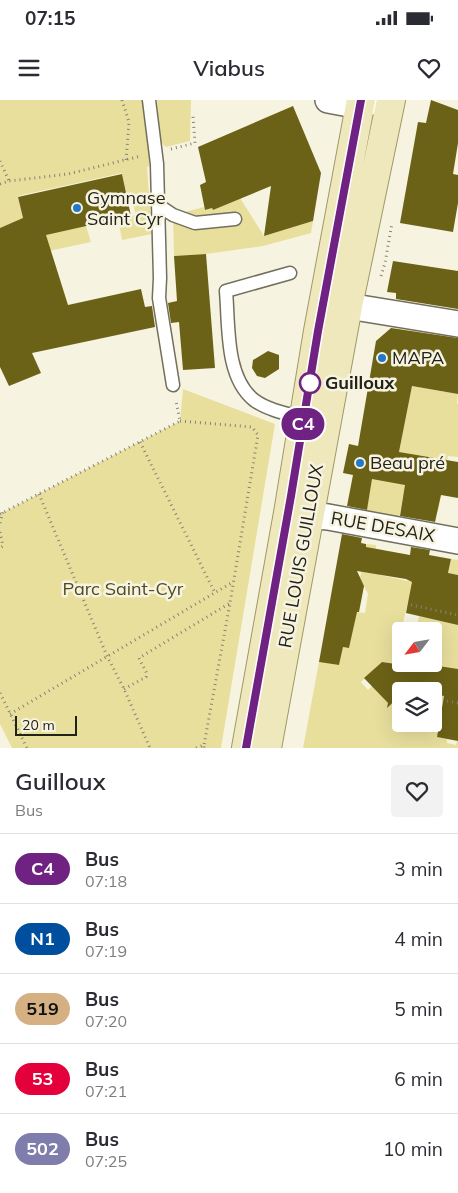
<!DOCTYPE html>
<html lang="fr">
<head>
<meta charset="utf-8">
<style>
	body { margin:0; font-family:Mulish,sans-serif; background:#f2f2f3; color:#2b2b33; height:100vh; display:flex; flex-direction:column; font-size:19px; white-space:nowrap }
	* { box-sizing:border-box; margin:0 }
	p { font-size:16px; color:#7c7c81 }
	.icon { flex:none; width:28px; height:28px; fill:none; stroke:currentColor; stroke-width:2; stroke-linecap:round; stroke-linejoin:round }
	.map { position:relative; height:648px; overflow:hidden }
	.drawer { display:flex; flex-direction:column; background:#fff; flex:1 }
	.drawer>* { flex:none }
	.badge { padding:0 10px; border-radius:16px; font-size:18px; line-height:32px }
	.needle { width:32px; rotate:239deg }
	.tools { position:absolute; left:392px; top:522px; display:grid; gap:10px }
	.tools a { display:grid; place-items:center; width:50px; height:50px; border-radius:5px; background:#fff; box-shadow:0 5px 20px #0002; font-size:25px }
	.scale { position:absolute; left:15px; bottom:12px; width:62px; box-sizing:border-box; padding-left:5px; border:2px solid #22211a; border-top:0; font-size:14px; line-height:18px; white-space:nowrap; color:#22211a; -webkit-text-stroke:4px #f6f4e0; paint-order:stroke }
	.map>.badge { position:absolute; translate:-50% -50%; box-shadow:0 0 0 2px #fff }
	.round { display:grid; place-items:center; flex:none; width:52px; height:52px; border-radius:5px; background:#f2f2f3 }
	.headline { display:flex; align-items:center; justify-content:space-between; height:85px; padding:0 15px }
	h1 { font-size:24px; font-weight:600; line-height:38px }
	ul { padding:0; list-style:none }
	li { display:flex; align-items:center; gap:15px; height:70px; padding:0 15px; border-top:1px solid #e1e1e2 }
	li div { flex:1 }
	li b { display:block; font-size:19px }
	li em { font-style:normal }
	li .badge { min-width:55px; font-weight:700; text-align:center }
	.status { display:flex; justify-content:space-between; align-items:center; height:35px; padding:0 25px; background:#fff; direction:ltr }
	.status svg { height:14px; fill:currentColor }
	header { display:flex; justify-content:space-between; align-items:center; height:65px; padding:0 15px; background:#fff; font-size:22px; font-weight:600 }
	.map>svg:first-child { display:block }
</style>
</head>
<body>
<div class="status"><b>07:15</b><svg viewBox="0 0 49 12"><path d="M0 12V9h3v3zM5 12V6h3v6zM10 12V3h3v9zM15 12V0h3v12zM26 1h20v11H26zM47 4h2v5h-2z"/></svg></div>
<header><svg class="icon" aria-label="menu" viewBox="0 0 24 24"><path d="M4 6h16M4 12h16M4 18h16"/></svg>Viabus<svg class="icon" aria-label="heart" viewBox="0 0 24 24"><path d="M12 20l-8-8c-3-5 5-10 8-4 3-6 11-1 8 4z"/></svg></header>
<div class="map">
<svg width="458" height="648" viewBox="0 0 458 648">
	<rect width="100%" height="100%" fill="#f6f4e0"/>
	<path fill="#e8df9d" d="M0,0H149L157,64L147,67L152,134L122,140L118,119L136,115L132,101L128,102L122,73L18,96L24,124L86,126L91,142L49,151L10,124L0,128Z
		M157,0H191L190,41L166,47L160,42Z
		M240,98L264,136L313,121L311,133L263,146L206,154L174,156L173,115L204,107L205,110L212,108L213,110Z
		M412,286L458,294L457,303L458,304V357L448,356L438,411L423,408L403,397L399,420L366,415L372,379L399,352Z
		M183,289L275,324L221,648H12L0,624V414L180,321Z
		M366,444L376,445V449L384,450L380,475L432,486L448,474L451,459L458,460V475L455,474L408,502L401,531V564H421L417,590L420,591H405L407,589L395,564L382,562L361,582L368,590L372,586L390,605L401,595V624H434V594L444,596L437,637L447,639V643L456,645L458,635V648H303L319,562L339,565L343,547L349,548L354,526L355,512L365,513L368,494L360,478Z
		M419,516L458,518V570L425,564H434V531H416Z"/>
	<path fill="#6c6217" d="M431,0L458,10V43L453,74L458,75V103L453,132L400,123L418,22L426,23Z
		M293,6L321,73L313,121L264,136L271,86L213,110L212,108L205,110L200,85L206,82L198,47Z
		M122,74L131,116L46,135L68,205L141,189L145,207L152,206L155,227L32,253L41,273L9,286L0,267V128L23,118L18,97Z
		M206,154L215,268L183,270L179,222L171,223L168,203L177,201L174,156Z
		M393,161L458,171V209L396,199V193L387,192Z
		M391,228L458,238V294L412,286L399,352L458,362V398L441,395L435,422L400,416L405,385L372,379L367,410L347,406L353,375L343,373L349,344L358,346L376,241Z
		M268,251L279,255V269L265,278L257,276L252,268L253,260Z
		M342,434L362,438L361,443L366,444V447L410,455L411,447L430,450L429,455L451,459L448,473L458,475V525L406,513L412,482L406,479L357,471L364,486L359,512H357L349,548L343,547L339,565L319,562Z
		M382,562L396,564H425L458,569V641L437,637L444,596L434,594V591L407,589L405,591H401V595L387,608L388,603L364,578Z"/>
	<g fill="none" stroke-linecap="round" stroke-linejoin="round">
		<g stroke="#726f5e" stroke-width="15">
			<path id="lane" d="M149,0L157,64L160,178L159,198L173,285
				M158,105L173,115L195,123L235,119
				M290,173L226,191C229,225 225,277 254,300C267,310 288,314 304,318"/>
		</g>
		<g stroke="#726f5e" stroke-width="28">
			<path id="street" d="M328,0L360,6L376,0
				M337,189V193L348,206L458,224
				M308,415L328,417L458,441"/>
		</g>
		<g stroke="#9f9967" stroke-width="30">
			<path id="primary" d="M246,648L288,413L318,231L361,0
				M267,648L348,206L391,0"/>
		</g>
		<path stroke="#858476" stroke-width="3" stroke-dasharray="1 4" stroke-linecap="butt" d="M122,0L129,22L126,61
			M171,49L195,43L193,16
			M0,61L9,81
			M0,84L9,81L68,74L141,56
			M381,176L385,163L392,123
			M180,321L252,327L258,335L230,503L204,645
			M140,342L215,493
			M39,394L107,556L124,589L150,648
			M0,414L180,321L176,301
			M0,423L3,412
			M0,432L3,446L0,448
			M411,505L458,515
			M124,589L146,577L147,574L139,558L230,503
			M0,593L27,648
			M447,601L458,603
			M10,614L233,482
			M196,648L204,645V648"/>
		<use href="#lane" stroke="#fff" stroke-width="12"/>
		<use href="#street" stroke="#fff" stroke-width="25"/>
		<use href="#primary" stroke="#eee8bc" stroke-width="28"/>
	</g>
	<g fill="none" stroke-linecap="round" stroke-linejoin="round">
		<g stroke="#fff" stroke-width="11">
			<path id="line" d="M246,648L291,396L318,231L361,0"/>
		</g>
		<use href="#line" stroke="#6f2282" stroke-width="8"/>
	</g>
	<g fill="#2478c6" stroke="#f6f4e0" stroke-width="2">
		<circle cx="77" cy="108" r="5"/>
		<circle cx="382" cy="258" r="5"/>
		<circle cx="360" cy="363" r="5"/>
	</g>
	<circle fill="#fff" stroke="#6f2282" stroke-width="2.5" cx="310" cy="283" r="10"/>
	<g text-anchor="middle" stroke-width="5" stroke-linejoin="round" paint-order="stroke">
		<g font-size="18" fill="#22211a" stroke="#f6f4e0" text-anchor="start">
			<text x="87" y="104">Gymnase<tspan x="87" dy="21">Saint Cyr</tspan></text>
			<text x="392" y="264">MAPA</text>
			<text x="370" y="369">Beau pré</text>
		</g>
		<g font-size="18" font-weight="bold" fill="#22211a" stroke="#f6f4e0" text-anchor="start">
			<text x="325" y="289">Guilloux</text>
		</g>
		<g font-size="18" fill="#22211a" stroke="#f6f4e0">
			<text transform="translate(383 427) rotate(10)" y="6">RUE DESAIX</text>
			<text transform="translate(301 456) rotate(-80)" y="6">RUE LOUIS GUILLOUX</text>
		</g>
		<g font-size="18" fill="#504a23" stroke="#f6f4e0">
			<text x="123" y="495">Parc Saint-Cyr</text>
		</g>
	</g>
</svg>
<div class="tools">
<a><svg class="needle" viewBox="-14 -14 28 28"><path d="M0-13l5 13h-10z" fill="#e53935"/><path d="M0 13l5-13h-10z" fill="#7c7c81"/></svg></a>
<a><svg class="icon" aria-label="layers" viewBox="0 0 24 24"><path d="M12 4l9 5-9 5-9-5zM3 14l9 5 9-5"/></svg></a>
</div>
<div class="scale">20 m</div>
<b class="badge" style="left:303px;top:324px;background:#6f2282;color:#fff">C4</b>
</div>
<section class="drawer">
<div class="headline"><div><h1>Guilloux</h1><p>Bus</p></div><a class="round"><svg class="icon" aria-label="heart" viewBox="0 0 24 24"><path d="M12 20l-8-8c-3-5 5-10 8-4 3-6 11-1 8 4z"/></svg></a></div>
<ul>
<li><span class="badge" style="background:#6f2282;color:#fff">C4</span><div><b>Bus</b><p>07:18</p></div><em>3 min</em></li>
<li><span class="badge" style="background:#004f9e;color:#fff">N1</span><div><b>Bus</b><p>07:19</p></div><em>4 min</em></li>
<li><span class="badge" style="background:#d5b082;color:#111">519</span><div><b>Bus</b><p>07:20</p></div><em>5 min</em></li>
<li><span class="badge" style="background:#e4003a;color:#fff">53</span><div><b>Bus</b><p>07:21</p></div><em>6 min</em></li>
<li><span class="badge" style="background:#7e7dab;color:#fff">502</span><div><b>Bus</b><p>07:25</p></div><em>10 min</em></li>
</ul>
</section>
</body>
</html>
